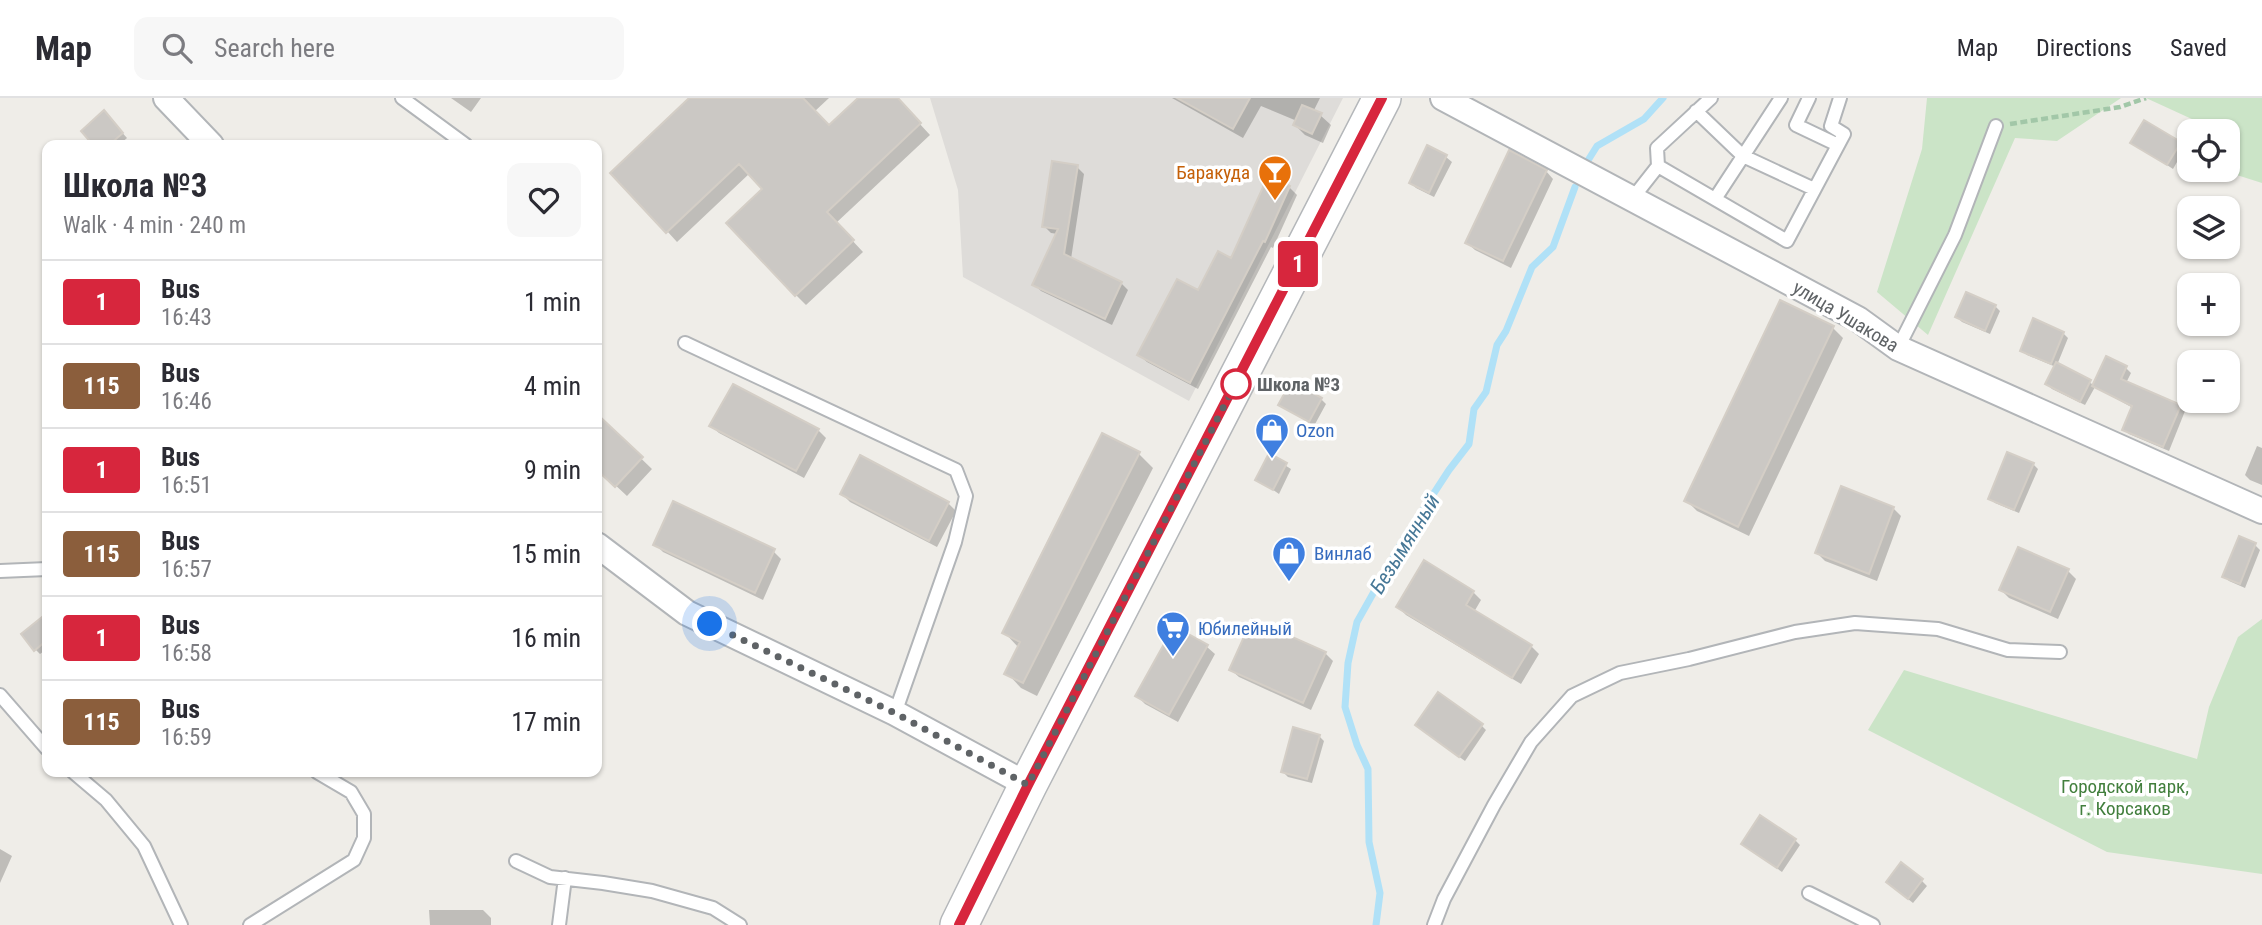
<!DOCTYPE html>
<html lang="en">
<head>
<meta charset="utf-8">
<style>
	body { margin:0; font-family:"Roboto Condensed",sans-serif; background:#f7f7f7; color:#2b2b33; height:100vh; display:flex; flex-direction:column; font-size:26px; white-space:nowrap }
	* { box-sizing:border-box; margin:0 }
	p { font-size:23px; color:#7c7c81 }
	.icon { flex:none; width:38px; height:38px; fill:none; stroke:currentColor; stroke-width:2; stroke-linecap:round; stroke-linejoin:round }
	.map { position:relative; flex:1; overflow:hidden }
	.panel { position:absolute; left:42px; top:42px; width:560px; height:637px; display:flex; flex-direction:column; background:#fff; border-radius:14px; box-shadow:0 2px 5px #0004 }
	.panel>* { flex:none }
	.badge { padding:0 14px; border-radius:5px; font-size:24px; line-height:46px }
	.fabs { position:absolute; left:2177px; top:21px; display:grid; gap:14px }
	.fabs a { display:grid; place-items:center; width:63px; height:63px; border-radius:14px; background:#fff; box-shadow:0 2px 5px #0004; font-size:35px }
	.you { position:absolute; width:35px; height:35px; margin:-18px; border:5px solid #fff; border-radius:50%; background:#1a73e8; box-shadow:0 0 0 10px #1a73e833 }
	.map>.badge { position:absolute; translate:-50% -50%; box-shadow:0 0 0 4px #fff }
	.round { display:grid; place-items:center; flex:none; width:74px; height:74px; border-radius:14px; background:#f7f7f7 }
	.headline { display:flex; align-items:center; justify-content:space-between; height:119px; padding:0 21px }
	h1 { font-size:33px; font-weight:700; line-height:52px }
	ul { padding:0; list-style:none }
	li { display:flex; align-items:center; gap:21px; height:84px; padding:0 21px; border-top:2px solid #e1e1e2 }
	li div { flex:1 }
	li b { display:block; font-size:26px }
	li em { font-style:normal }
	li .badge { min-width:77px; font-weight:700; text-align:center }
	header { display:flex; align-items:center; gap:42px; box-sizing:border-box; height:98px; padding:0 35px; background:#fff; border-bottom:2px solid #e1e1e2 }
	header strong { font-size:33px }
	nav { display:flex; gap:38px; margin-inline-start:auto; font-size:24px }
	.search { width:490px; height:63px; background:#f7f7f7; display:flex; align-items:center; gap:18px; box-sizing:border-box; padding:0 24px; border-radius:14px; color:#7c7c81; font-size:26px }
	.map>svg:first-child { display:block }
</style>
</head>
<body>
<header>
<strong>Map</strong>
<div class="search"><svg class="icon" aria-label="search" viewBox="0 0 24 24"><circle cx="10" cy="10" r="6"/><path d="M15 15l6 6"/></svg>Search here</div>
<nav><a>Map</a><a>Directions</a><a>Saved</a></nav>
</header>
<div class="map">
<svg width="2262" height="827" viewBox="0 0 2262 827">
	<rect width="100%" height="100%" fill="#efede8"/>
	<path fill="#dedcd9" d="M930,0H1343L1189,303L963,179L958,92Z"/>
	<path fill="#cbe4c7" d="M1927,0H2121L2057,43L2015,40L1928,237L1877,194L1922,51Z
		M2146,0H2262V85L2221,72H2228V33H2195L2194,22Z
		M2262,521V776L2107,754L1868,632L1904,572L2197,661L2209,609L2238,539Z"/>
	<path fill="#0003" d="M451,0H481L471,14Z
		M692,0H829L814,14L829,29L860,0H896L930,37L836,125L863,154L806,207L796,197L765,91L750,75L677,144L667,133Z
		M1172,0H1320L1313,14L1320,17L1331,27L1323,45L1305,37L1295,27L1297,23L1261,8L1243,40Z
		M109,20L127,40L119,47H95L83,33Z
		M2132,44L2180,45L2185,50L2173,71Z
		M1428,50L1446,59L1452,64L1434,99L1416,90L1411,85Z
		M1077,69L1084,76L1071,161L1121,185L1128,192L1112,227L1041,193L1034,186L1058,136L1051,135L1044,128Z
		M1546,73L1553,81L1511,170L1475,152L1467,145Z
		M1289,89L1297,97L1273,150L1271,149L1198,291L1147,264L1139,257L1232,162Z
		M1995,208L2000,213L1990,236L1962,224L1957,219Z
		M1833,230L1843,240L1749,438L1697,413L1686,402Z
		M2063,235L2068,240L2057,267L2094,287L2126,270L2131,275L2126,285L2180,308L2185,313L2169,353L2129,336L2124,331L2133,310L2095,289L2085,307L2052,291L2047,286L2056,269L2027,257L2022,252Z
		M1321,301L1326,306L1314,328L1280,307Z
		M597,318L652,371L627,398L597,370Z
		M711,328L818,332L826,340L804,380L719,335Z
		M2257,348L2262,350V387L2250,382L2245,377Z
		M1139,356L1153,370L1037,598L1021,590L1007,575L1019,550L1004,534Z
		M1270,358L1291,371L1279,396L1257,381Z
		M861,360L948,405L956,413L937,449L850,404L842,396Z
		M2033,366L2038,371L2019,415L1995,405L1990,400Z
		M1893,410L1901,418L1877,483L1825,463L1817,455Z
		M2240,440L2255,447L2260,452L2245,490L2229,483L2224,478Z
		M655,446L773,453L781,461L763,502L663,454Z
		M1425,465L1473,494L1481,502L1474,514L1531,548L1539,556L1521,586L1406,517L1398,509Z
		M2068,473L2076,481L2058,521L2009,500L2001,492Z
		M46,519L47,551L40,556L35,551Z
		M1175,531L1207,549L1215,556L1178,624L1145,606L1137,598Z
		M1325,555L1333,563L1311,612L1239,579L1231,572Z
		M1481,627L1486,632L1465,663L1422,632Z
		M1319,638L1324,643L1312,685L1288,679L1283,674Z
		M1795,742L1800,747L1782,774L1743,746Z
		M0,751L12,758L0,785Z
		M1922,783L1927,788L1913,805L1893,789Z
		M429,812H483L491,820V827H430Z"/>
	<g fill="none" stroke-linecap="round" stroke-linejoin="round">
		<path stroke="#b0e1f7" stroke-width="7" d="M1587,64L1597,48L1644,21L1663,0
			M1376,827L1380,795L1369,744L1368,671L1357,647L1345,609L1348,565L1357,524L1402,444L1449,372L1469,346L1474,311L1486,294L1497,247L1506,233L1532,169L1553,149L1575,89"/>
	</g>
	<path fill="#cbc8c4" stroke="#d4cec6" stroke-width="2" d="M689,0H803L829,27L858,0H898L921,25L827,114L854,142L795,198L726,125L762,91L739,66L666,135L610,75Z
		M1177,0H1250L1233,31Z
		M1302,7L1322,15L1312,36L1293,27Z
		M104,12L123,35L109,47H93L81,33Z
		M2144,22L2181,44L2167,67L2130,45Z
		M1427,47L1447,57L1429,95L1409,85Z
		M1509,52L1547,72L1503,163L1465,145Z
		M1052,63L1078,67L1064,156L1122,184L1105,221L1032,187L1058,131L1042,129Z
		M1268,78L1290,88L1265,144L1263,143L1190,285L1137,257L1177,181L1198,192L1218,153L1231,160Z
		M1966,194L1996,207L1985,233L1955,219Z
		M1780,202L1834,228L1738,429L1684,403Z
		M2033,220L2064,234L2051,266L2020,253Z
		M2106,258L2127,268L2121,281L2181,307L2163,349L2122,332L2132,308L2092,288Z
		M2056,264L2091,282L2080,304L2045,286Z
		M1291,283L1322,300L1309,324L1278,307Z
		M733,286L819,331L796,373L709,328Z
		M597,316L643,359L615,389L597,372Z
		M1102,335L1140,354L1023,585L1004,576L1020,544L1002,535Z
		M2007,354L2034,365L2014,412L1988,401Z
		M1269,355L1287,365L1273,392L1255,382Z
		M860,357L949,404L929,443L840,396Z
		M1841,388L1894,409L1869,476L1815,455Z
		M673,403L775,451L755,495L653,447Z
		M2239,438L2256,445L2240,486L2222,479Z
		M2018,449L2069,471L2050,514L1999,492Z
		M1424,462L1474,493L1466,507L1532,547L1512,580L1396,509Z
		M47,515V542L34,553L21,536Z
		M1252,521L1326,554L1303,605L1229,572Z
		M1174,528L1208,547L1169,617L1135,598Z
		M1438,594L1483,626L1459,659L1415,627Z
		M1293,629L1320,637L1307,681L1281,674Z
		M1760,717L1796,741L1777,770L1741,746Z
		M1901,764L1923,781L1908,801L1886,784Z"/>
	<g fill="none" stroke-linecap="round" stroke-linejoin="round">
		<g stroke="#b2b5b8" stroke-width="16">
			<path id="service" d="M402,0L466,47
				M1809,0L1796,27L1838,47
				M1696,13L1743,58L1814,91
				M1658,68L1787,143L1844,36L1831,28L1840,0
				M1632,101L1658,68L1657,50L1711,0
				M1715,101L1781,0
				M685,245L956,372L966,398L955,444L895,615
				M1898,250L1955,137L1996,28
				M0,473L47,471
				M0,597L47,651
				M73,674L106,702L144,748L181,827
				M516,763L550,779L603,785L652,793L713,810L740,827
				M1809,795L1873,827
				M250,827L354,762L364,740V716L351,694L317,674
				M559,827L565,780
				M1434,827L1444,801L1494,707L1531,644L1572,598L1620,575L1689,561L1795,534L1855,525L1938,531L2008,552L2060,554"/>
		</g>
		<g stroke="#b2b5b8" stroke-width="28">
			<path id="minor" d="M166,0L211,47
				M1443,0L1858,221L1898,250L2262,413
				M597,447L687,515L895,615L1028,687"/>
		</g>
		<g stroke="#b4b7ba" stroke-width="40">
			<path id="secondary" d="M959,827L1028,687L1382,0"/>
		</g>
		<path stroke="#a2c7a8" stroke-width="4.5" stroke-dasharray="7 3.5" stroke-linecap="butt" d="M2010,26L2120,9L2146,0"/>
		<use href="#service" stroke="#fff" stroke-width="12"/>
		<use href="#minor" stroke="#fff" stroke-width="24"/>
		<use href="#secondary" stroke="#fff" stroke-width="37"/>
	</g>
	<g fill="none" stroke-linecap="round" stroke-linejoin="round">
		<g stroke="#fff" stroke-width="16">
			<path id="line" d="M959,827L1028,687L1382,0"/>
		</g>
		<use href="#line" stroke="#d7263d" stroke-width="10"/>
		<path stroke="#5f6366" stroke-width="7" stroke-dasharray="0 12.6" d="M710,526L895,615L1028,687L1237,283L1236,286"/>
	</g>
	<defs>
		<g id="bar-pin" transform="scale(1.75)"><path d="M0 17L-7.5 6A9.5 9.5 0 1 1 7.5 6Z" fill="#e8710a" stroke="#fff"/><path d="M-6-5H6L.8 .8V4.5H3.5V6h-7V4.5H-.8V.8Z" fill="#fff"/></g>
		<g id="shop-pin" transform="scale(1.75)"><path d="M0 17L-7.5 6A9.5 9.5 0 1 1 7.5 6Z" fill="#3f7fe0" stroke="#fff"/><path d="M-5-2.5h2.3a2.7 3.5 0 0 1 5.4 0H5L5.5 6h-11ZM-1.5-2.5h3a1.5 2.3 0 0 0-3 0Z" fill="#fff"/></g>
		<g id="supermarket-pin" transform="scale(1.75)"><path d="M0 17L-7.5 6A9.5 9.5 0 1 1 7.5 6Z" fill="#3f7fe0" stroke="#fff"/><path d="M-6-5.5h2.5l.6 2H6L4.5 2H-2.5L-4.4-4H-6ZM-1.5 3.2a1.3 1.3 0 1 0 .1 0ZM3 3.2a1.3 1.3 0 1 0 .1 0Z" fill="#fff"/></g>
	</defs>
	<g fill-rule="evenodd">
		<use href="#bar-pin" x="1275" y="74"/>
		<use href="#shop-pin" x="1272" y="332"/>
		<use href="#shop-pin" x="1289" y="455"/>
		<use href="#supermarket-pin" x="1173" y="530"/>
	</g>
	<circle fill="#fff" stroke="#d7263d" stroke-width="3.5" cx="1236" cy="286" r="14"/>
	<g text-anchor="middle" stroke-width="7" stroke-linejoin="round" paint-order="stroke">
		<g font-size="19" fill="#c56008" stroke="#fff" text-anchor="end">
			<text x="1250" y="81">Баракуда</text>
		</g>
		<g font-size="19" fill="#5f6366" stroke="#fff">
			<text transform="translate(1846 218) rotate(31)" y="7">улица Ушакова</text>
		</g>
		<g font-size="19" font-weight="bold" fill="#5f6366" stroke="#fff" text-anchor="start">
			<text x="1257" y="293">Школа №3</text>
		</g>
		<g font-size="19" fill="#366cbe" stroke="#fff" text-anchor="start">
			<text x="1296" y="339">Ozon</text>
			<text x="1314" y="462">Винлаб</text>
			<text x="1198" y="537">Юбилейный</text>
		</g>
		<g font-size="19" fill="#427f3d" stroke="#fff">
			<text x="2125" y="695">Городской парк,<tspan x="2125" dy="22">г. Корсаков</tspan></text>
		</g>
		<g font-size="21" font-style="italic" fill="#477897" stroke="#fff">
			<text transform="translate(1405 446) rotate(-58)" y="7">Безымянный</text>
		</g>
	</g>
</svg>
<div class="fabs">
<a><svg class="icon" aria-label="locate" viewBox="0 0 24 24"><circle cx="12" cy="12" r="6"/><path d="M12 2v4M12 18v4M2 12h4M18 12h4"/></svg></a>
<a><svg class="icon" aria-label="layers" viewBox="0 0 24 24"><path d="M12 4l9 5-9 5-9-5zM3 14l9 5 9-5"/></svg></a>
<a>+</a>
<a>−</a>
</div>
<div class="you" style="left:710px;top:526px"></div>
<b class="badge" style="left:1298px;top:166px;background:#d7263d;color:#fff">1</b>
<section class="panel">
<div class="headline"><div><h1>Школа №3</h1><p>Walk · 4 min · 240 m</p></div><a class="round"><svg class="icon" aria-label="heart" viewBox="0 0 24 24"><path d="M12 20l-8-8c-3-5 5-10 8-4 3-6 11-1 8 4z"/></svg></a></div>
<ul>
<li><span class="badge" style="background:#d7263d;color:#fff">1</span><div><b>Bus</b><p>16:43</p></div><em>1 min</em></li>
<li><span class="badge" style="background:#8b5e3c;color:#fff">115</span><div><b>Bus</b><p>16:46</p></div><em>4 min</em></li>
<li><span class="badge" style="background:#d7263d;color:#fff">1</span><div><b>Bus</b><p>16:51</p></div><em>9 min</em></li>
<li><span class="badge" style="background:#8b5e3c;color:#fff">115</span><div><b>Bus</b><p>16:57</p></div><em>15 min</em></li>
<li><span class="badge" style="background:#d7263d;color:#fff">1</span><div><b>Bus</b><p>16:58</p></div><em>16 min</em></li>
<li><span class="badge" style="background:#8b5e3c;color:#fff">115</span><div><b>Bus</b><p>16:59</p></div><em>17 min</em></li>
</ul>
</section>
</div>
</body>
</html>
